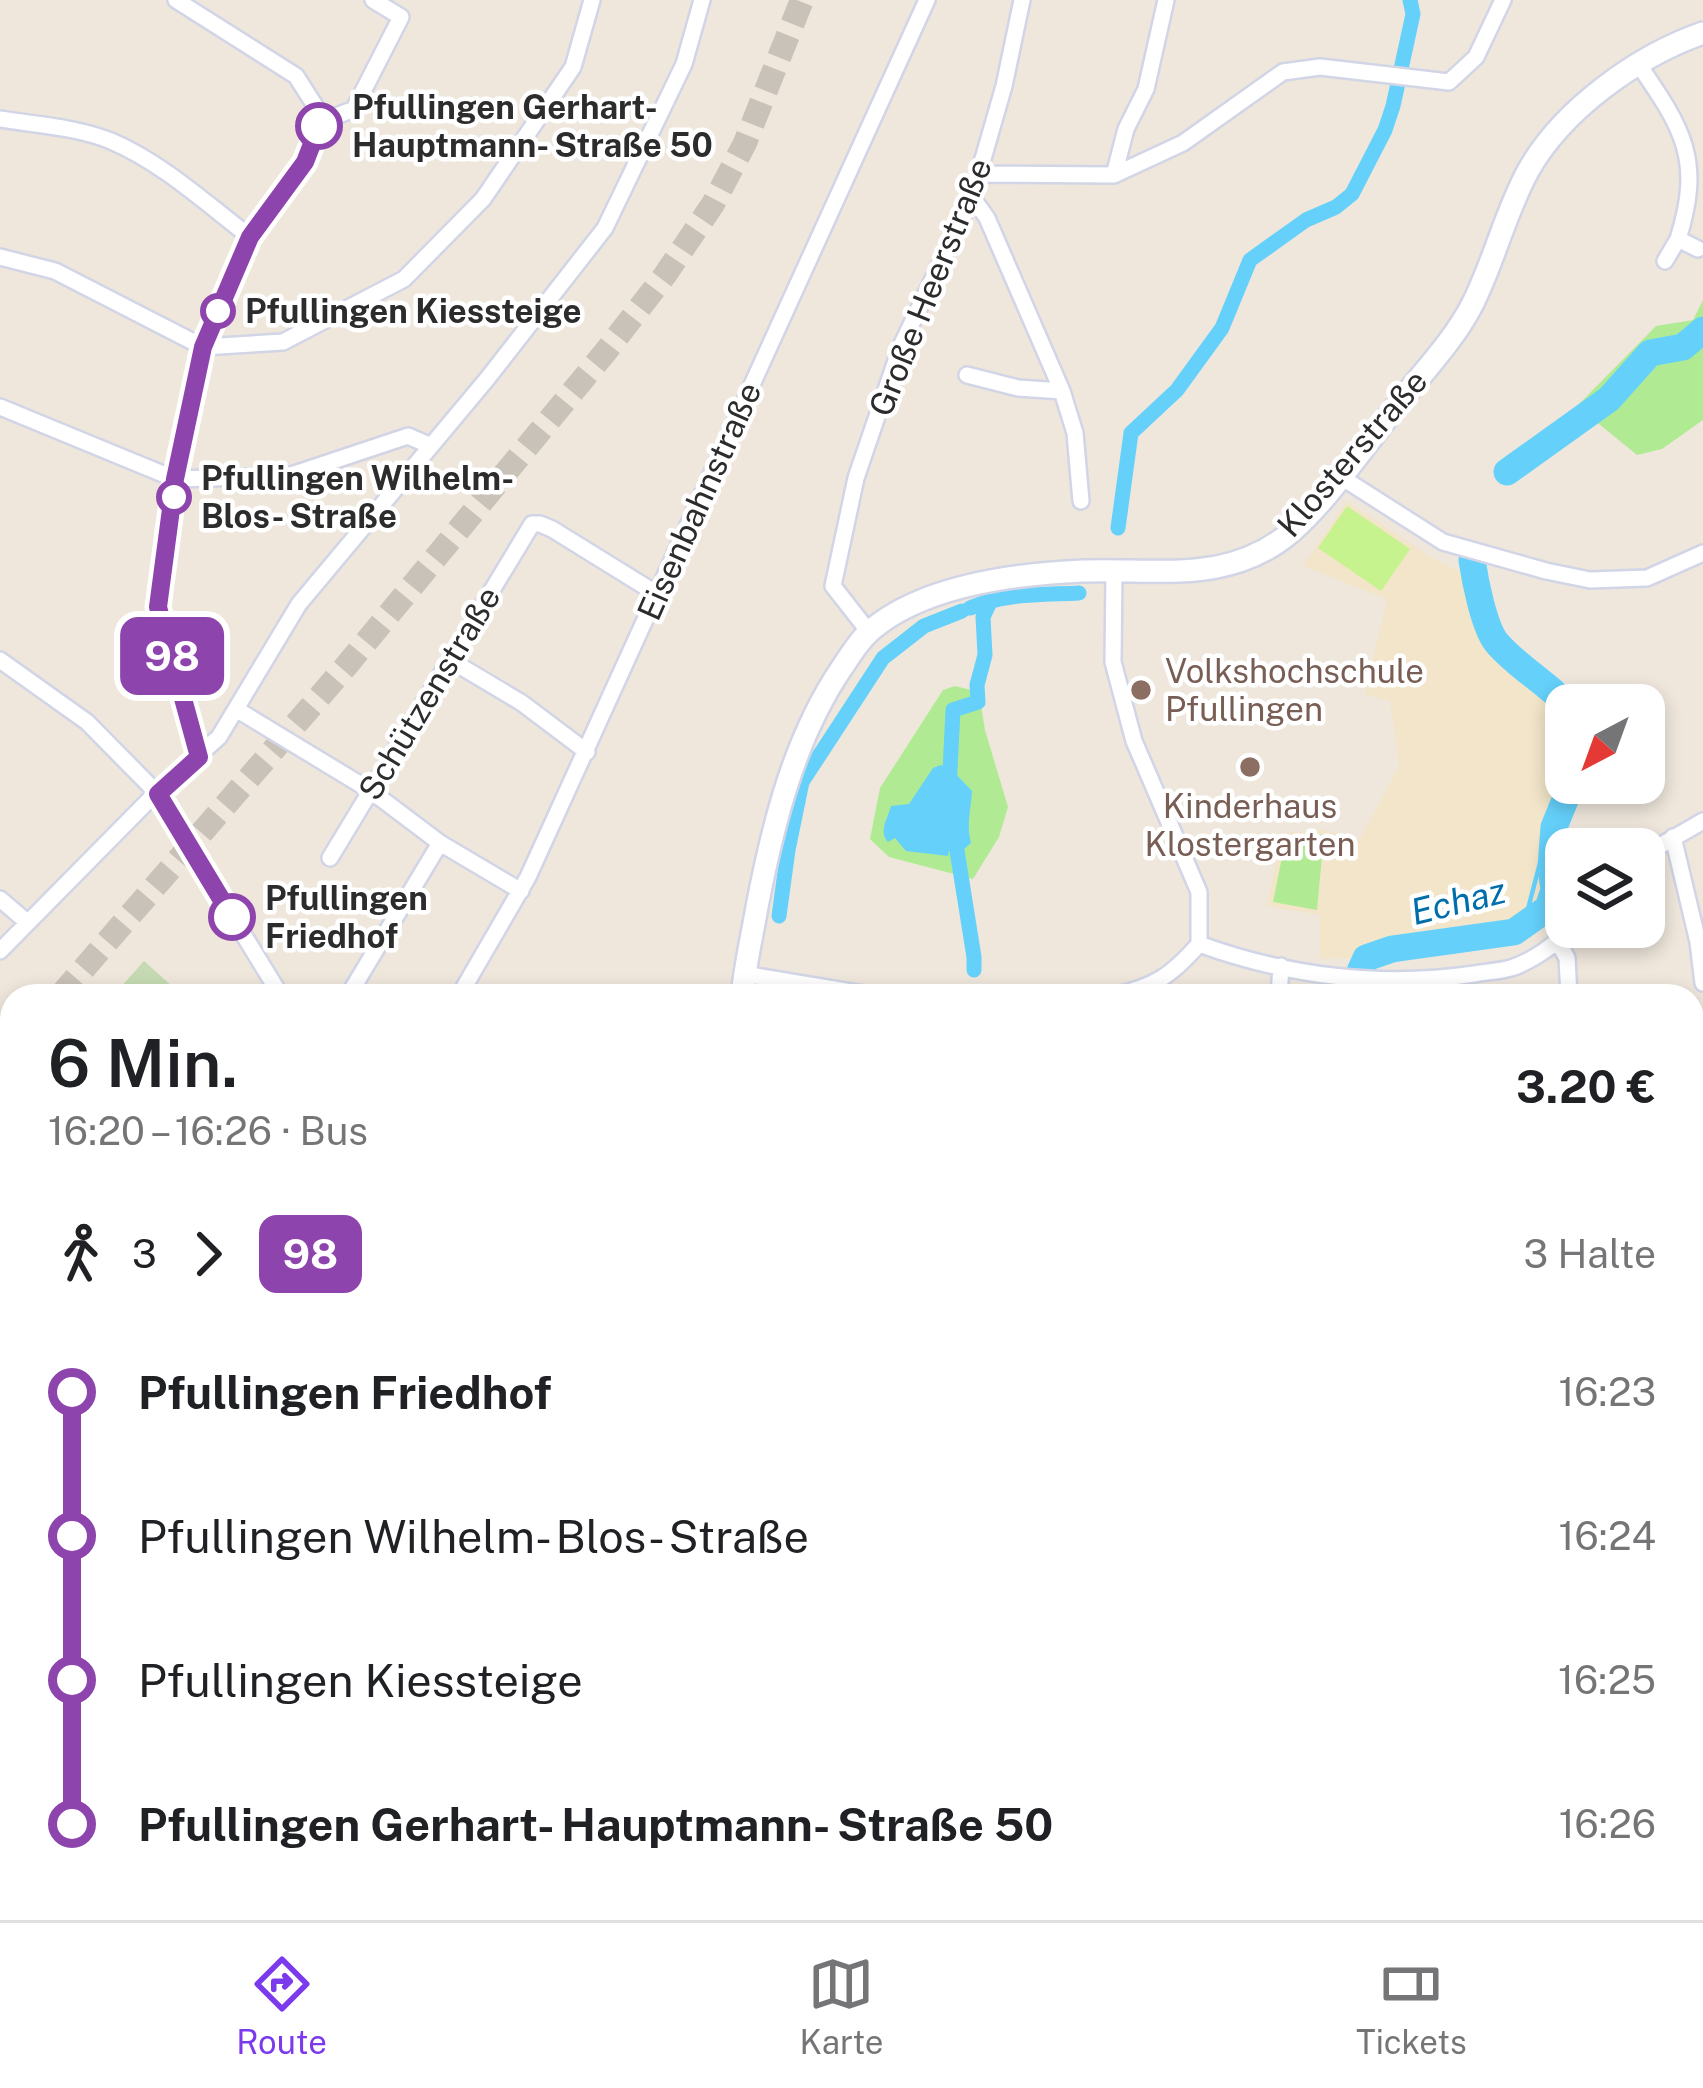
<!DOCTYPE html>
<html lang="de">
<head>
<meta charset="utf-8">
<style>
	body { margin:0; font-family:"Public Sans",sans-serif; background:#f2f2f2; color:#202124; height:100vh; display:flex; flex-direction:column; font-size:45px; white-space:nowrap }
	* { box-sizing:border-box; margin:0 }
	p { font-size:39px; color:#757577 }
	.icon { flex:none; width:66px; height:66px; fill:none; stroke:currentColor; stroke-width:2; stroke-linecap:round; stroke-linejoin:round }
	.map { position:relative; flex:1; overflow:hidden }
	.panel { position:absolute; left:0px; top:984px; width:1704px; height:936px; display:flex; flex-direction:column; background:#fff; border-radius:36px 36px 0 0; box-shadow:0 6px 18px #0003 }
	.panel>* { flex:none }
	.badge { padding:0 24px; border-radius:18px; font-size:42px; line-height:78px }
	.needle { width:78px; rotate:221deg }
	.tools { position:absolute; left:1545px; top:684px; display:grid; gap:24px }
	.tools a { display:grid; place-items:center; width:120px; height:120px; border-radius:24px; background:#fff; box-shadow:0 6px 18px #0003; font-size:60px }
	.map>.badge { position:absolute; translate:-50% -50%; box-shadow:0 0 0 6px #fff }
	.legs { display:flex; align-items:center; gap:18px; height:132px; padding:0 48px; font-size:39px }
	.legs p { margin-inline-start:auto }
	.head { display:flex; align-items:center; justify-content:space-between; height:204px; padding:0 48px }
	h1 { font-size:66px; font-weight:600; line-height:90px }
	ul { padding:0 48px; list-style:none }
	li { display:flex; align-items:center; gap:42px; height:144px; font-size:45px }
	li i { display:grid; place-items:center; width:18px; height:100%; margin:0 15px; background:currentColor }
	li i::after { content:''; width:30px; height:30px; margin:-15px; border:9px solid; border-radius:50%; background:#fff }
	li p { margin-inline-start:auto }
	li:first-child i { background:linear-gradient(#0000 50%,currentColor 0) }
	li:last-child i { background:linear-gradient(currentColor 50%,#0000 0) }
	.tabs { display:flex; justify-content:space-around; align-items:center; height:168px; border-top:3px solid #e0e0e0; background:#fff; font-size:33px; color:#757577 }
	.tabs a { display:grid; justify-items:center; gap:6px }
	.tabs .selected { color:#7c3aed }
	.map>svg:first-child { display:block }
</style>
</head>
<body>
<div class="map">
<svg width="1703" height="1920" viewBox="0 0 1703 1920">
	<rect width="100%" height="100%" fill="#efe7dc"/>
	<path fill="#f2e5ca" d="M1347,501L1434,559L1475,579L1493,638L1523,667L1551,687L1567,705L1566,783H1572L1554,827L1551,867L1554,890L1548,908L1514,932L1392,949L1366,958L1320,959V915L1267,906L1282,833L1324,830L1359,840L1399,766L1390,701L1365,695L1387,599L1303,566Z"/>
	<path fill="#b0eb94" d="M1703,300V420L1662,449L1637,455L1577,406L1656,326L1693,320Z
		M955,686L979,692L985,730L1008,807L999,837L973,879L889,857L870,839L880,788L943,690Z
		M1324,834L1317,910L1273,902L1286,837Z
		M12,1466V1568L0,1575V1474Z
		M1103,1908H1192L1196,1920H1121Z"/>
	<path fill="#c5dab2" d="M144,961L183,996H113Z
		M12,1113V1349L0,1359V1127Z"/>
	<path fill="#c7f38e" d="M1347,506L1410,549L1381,591L1318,548Z"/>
	<path fill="#65d1fb" d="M941,765L952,770L972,791C971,810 966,824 971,843L963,850L949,851L948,856L906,851L895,838L888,842C878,831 888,818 891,806L909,804L933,768Z"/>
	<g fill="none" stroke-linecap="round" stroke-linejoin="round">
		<path stroke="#65d1fb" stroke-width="4.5" d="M1524,924L1540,863L1552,854
			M1692,1265L1703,1254"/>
		<path stroke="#65d1fb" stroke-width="15" d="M1118,528L1131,433L1177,390L1222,328L1250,260L1306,220L1336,207L1352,194L1385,130L1393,106L1413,14L1410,0
			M970,608C1005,593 1042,595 1079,593
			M949,791L953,710L978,702L977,685L985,655L983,617L991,600
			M954,832L974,957V970
			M779,916L788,850L802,782L883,658L924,626L962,611"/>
		<path stroke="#65d1fb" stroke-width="27" d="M1507,472L1609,399L1650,353L1683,347L1703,330
			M1472,560C1475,581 1484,626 1496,642C1517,667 1546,682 1567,705
			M1349,996L1366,958L1392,949L1514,932L1548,908L1554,890L1551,867L1554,827L1572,783
			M1064,1920L1068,1908"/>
		<path stroke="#c8c2b9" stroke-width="24" stroke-dasharray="24 12" stroke-linecap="butt" d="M60,996L347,665L607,350L665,275L713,204L745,143L802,0
			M0,1069L12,1055"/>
		<g stroke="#d1d5e6" stroke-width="20">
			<path id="street" d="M176,0L296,76L319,112L321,122
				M1639,65C1683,129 1703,160 1678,239L1698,249
				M0,119C37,125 76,127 111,141C161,162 207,204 250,237
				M979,174L1114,175L1183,143L1283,72L1320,67L1449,82L1476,57L1503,0
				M1114,175L1126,129L1146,89L1166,0
				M972,197L987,218L1062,391L1075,433L1081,501
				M0,257L55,271L203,347L283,342L404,279L483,199L573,67L592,0
				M1665,261L1678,239
				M967,375L1018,388L1062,391
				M0,407L175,479L288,476L408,436L431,446
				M1341,477L1443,542L1546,571L1590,580L1647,578L1703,553
				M869,632L833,586L856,478L901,346L972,197L1004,86L1022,0
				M0,660L87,722L157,793L281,996
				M450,660L522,703L587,752
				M236,709L371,791L440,843L521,891
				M199,756L159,607L175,479L203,347L250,237L305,162L321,122L354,109L401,17L373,0
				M1673,837L1698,942L1703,983
				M1644,855L1703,821
				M330,858L532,524H540L552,529L657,594
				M0,899L27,922
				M1558,942L1567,958L1569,996
				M1199,944C1287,976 1382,988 1474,974C1486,972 1500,971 1511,968C1533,961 1557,943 1573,927
				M0,951L148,801L219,737L299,604L487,379L605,228L684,64L702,0
				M744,974L876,996
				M348,996L440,843
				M459,996L528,877L927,0
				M1113,996C1154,987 1171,976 1199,944V892L1134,741L1113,662L1114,572
				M1279,996L1281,966
				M1692,1081L1703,1025
				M1692,1450L1703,1456
				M0,1460L12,1453
				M0,1612L12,1602
				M0,1667L12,1681
				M1692,1719H1703
				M1692,1783L1703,1786
				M0,1858L12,1850
				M222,1908L233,1920
				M521,1908L536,1920
				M729,1908L738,1920
				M886,1920L890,1908
				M988,1920L989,1914L996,1908
				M1603,1920L1608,1908"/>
		</g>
		<g stroke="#d1d5e6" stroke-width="26">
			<path id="secondary" d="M742,996C745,966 752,936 757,907C773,824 794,739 841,669C850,656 857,643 869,632C921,586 1014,574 1083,571C1157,568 1229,585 1291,532C1329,499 1364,446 1396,407C1421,374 1453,342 1472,305C1494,262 1505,213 1528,171C1562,110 1637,56 1703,33
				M1692,1408L1703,1389
				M1692,1626L1703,1616
				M264,1920L287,1908
				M1393,1920L1400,1908"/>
		</g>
		<use href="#street" stroke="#fff" stroke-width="15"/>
		<use href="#secondary" stroke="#fff" stroke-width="21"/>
	</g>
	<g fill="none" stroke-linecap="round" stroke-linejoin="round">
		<g stroke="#fff" stroke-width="27">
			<path id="line-1" d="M232,917L158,794L199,757L158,607L175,479L203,347L250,237L305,162L319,126"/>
		</g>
		<use href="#line-1" stroke="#8e44ad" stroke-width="18"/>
	</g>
	<g fill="#fff" stroke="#8e44ad" stroke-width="6">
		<circle cx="319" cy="126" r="21"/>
		<circle cx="218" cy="311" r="15"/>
		<circle cx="174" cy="497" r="15"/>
		<circle cx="232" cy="917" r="21"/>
	</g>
	<g fill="#8d6e63" stroke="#fff" stroke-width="4.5">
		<circle cx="1141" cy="690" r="12"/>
		<circle cx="1250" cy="767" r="12"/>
	</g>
	<g text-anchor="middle" stroke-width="9" stroke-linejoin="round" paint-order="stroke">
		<g font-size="33" font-weight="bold" fill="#2c2c2c" stroke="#fff" text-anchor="start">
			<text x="352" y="119">Pfullingen Gerhart-<tspan x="352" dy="38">Hauptmann- Straße 50</tspan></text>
			<text x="245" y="323">Pfullingen Kiessteige</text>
			<text x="201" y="490">Pfullingen Wilhelm-<tspan x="201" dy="38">Blos- Straße</tspan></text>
			<text x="265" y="910">Pfullingen<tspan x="265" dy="38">Friedhof</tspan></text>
		</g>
		<g font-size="33" fill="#2c2c2c" stroke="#fff">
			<text transform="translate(930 287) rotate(-68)" y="12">Große Heerstraße</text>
			<text transform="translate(1352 453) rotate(-49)" y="12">Klosterstraße</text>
			<text transform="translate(699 501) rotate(-66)" y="12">Eisenbahnstraße</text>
			<text transform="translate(429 693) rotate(-59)" y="12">Schützenstraße</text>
		</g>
		<g font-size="33" fill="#785e54" stroke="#fff" text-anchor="start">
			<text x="1165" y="683">Volkshochschule<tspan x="1165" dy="38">Pfullingen</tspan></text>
			<text x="1250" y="818" text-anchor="middle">Kinderhaus<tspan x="1250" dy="38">Klostergarten</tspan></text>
		</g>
		<g font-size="36" font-style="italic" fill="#006eab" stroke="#fff">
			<text transform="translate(1458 901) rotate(-14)" y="13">Echaz</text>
		</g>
	</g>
</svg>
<div class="tools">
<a><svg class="needle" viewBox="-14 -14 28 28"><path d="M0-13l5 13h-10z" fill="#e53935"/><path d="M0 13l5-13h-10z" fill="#757577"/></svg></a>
<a><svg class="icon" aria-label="layers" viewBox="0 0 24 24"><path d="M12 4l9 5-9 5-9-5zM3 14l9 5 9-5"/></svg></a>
</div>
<b class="badge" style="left:172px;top:656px;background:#8e44ad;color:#fff">98</b>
<section class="panel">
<div class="head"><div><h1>6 Min.</h1><p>16:20 – 16:26 · Bus</p></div><b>3.20 €</b></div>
<div class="legs"><svg class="icon" aria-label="walk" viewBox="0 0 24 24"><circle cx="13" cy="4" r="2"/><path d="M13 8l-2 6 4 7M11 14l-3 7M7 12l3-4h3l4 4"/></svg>3<svg class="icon" aria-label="forward" viewBox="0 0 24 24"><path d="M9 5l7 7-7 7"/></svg><b class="badge" style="background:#8e44ad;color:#fff">98</b><p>3 Halte</p></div>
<ul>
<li><i style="color:#8e44ad"></i><b>Pfullingen Friedhof</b><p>16:23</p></li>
<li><i style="color:#8e44ad"></i><span>Pfullingen Wilhelm- Blos- Straße</span><p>16:24</p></li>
<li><i style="color:#8e44ad"></i><span>Pfullingen Kiessteige</span><p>16:25</p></li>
<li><i style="color:#8e44ad"></i><b>Pfullingen Gerhart- Hauptmann- Straße 50</b><p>16:26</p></li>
</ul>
</section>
</div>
<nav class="tabs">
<a class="selected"><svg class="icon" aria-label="directions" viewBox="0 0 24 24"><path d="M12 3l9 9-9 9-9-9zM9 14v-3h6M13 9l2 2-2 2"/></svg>Route</a>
<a><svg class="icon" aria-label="map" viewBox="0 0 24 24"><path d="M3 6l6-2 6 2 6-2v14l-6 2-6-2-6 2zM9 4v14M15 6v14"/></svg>Karte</a>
<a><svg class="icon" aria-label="tickets" viewBox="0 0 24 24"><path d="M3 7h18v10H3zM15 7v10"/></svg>Tickets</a>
</nav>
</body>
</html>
